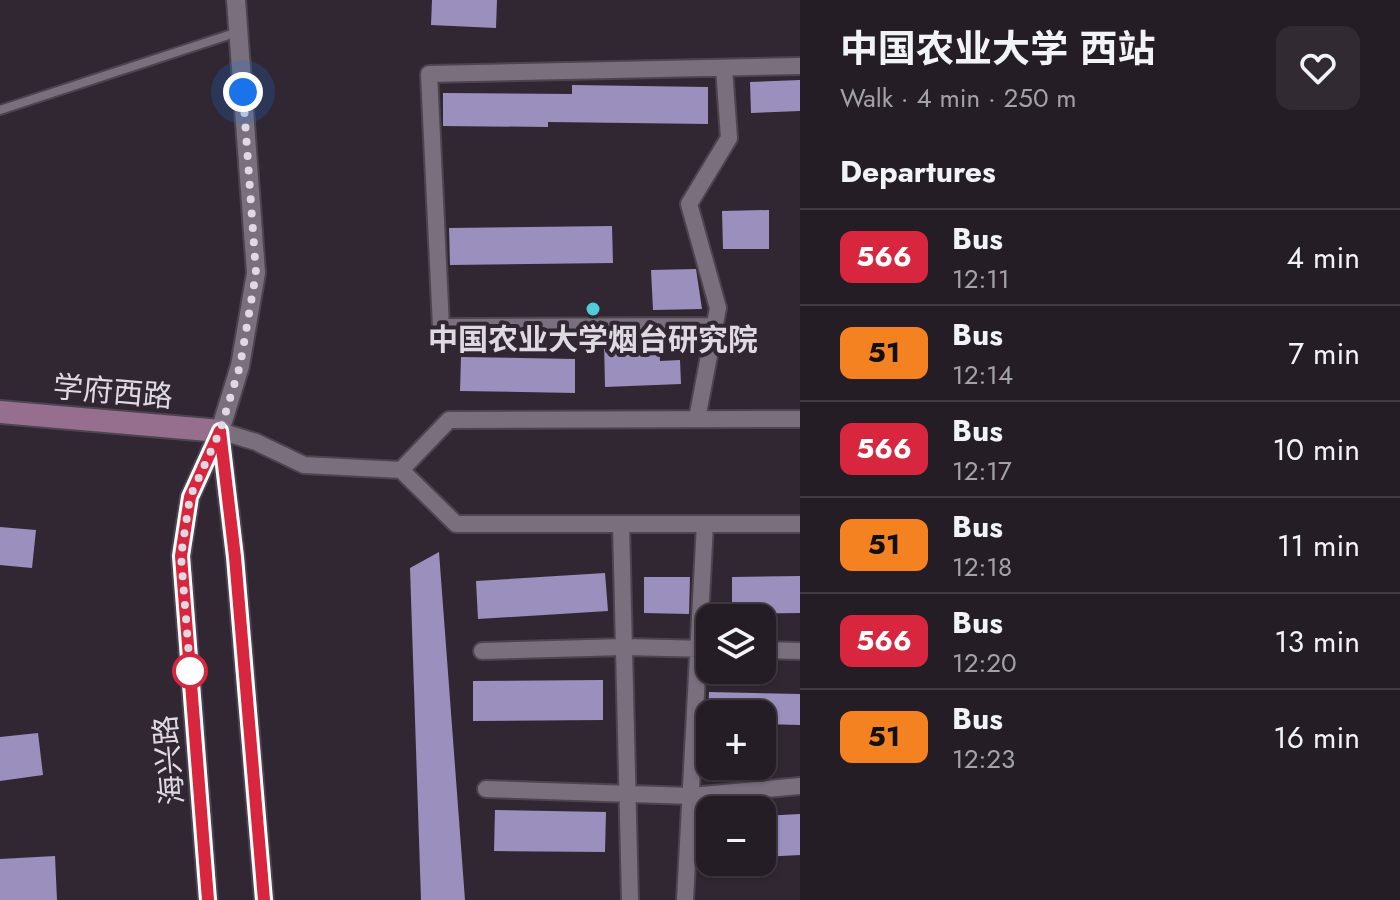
<!DOCTYPE html>
<html lang="en">
<head>
<meta charset="utf-8">
<style>
	body { margin:0; font-family:Jost,"Noto Sans SC",sans-serif; background:#312a32; color:#f1f3f6; height:100vh; display:flex; flex-direction:column; font-size:30px; white-space:nowrap }
	* { box-sizing:border-box; margin:0 }
	p { font-size:26px; color:#a3a2a7 }
	.icon { flex:none; width:44px; height:44px; fill:none; stroke:currentColor; stroke-width:2; stroke-linecap:round; stroke-linejoin:round }
	.map { position:relative; flex:1; overflow:hidden }
	.side { display:flex; flex-direction:column; background:#251d26; width:600px }
	.side>* { flex:none }
	.badge { padding:0 16px; border-radius:12px; font-size:28px; line-height:52px }
	.fabs { position:absolute; left:696px; top:604px; display:grid; gap:16px }
	.fabs a { display:grid; place-items:center; width:80px; height:80px; border-radius:16px; background:#251d26; box-shadow:0 2px 6px #0004,0 0 0 2px #423b43; font-size:40px }
	.you { position:absolute; width:40px; height:40px; margin:-20px; border:6px solid #fff; border-radius:50%; background:#1a73e8; box-shadow:0 0 0 12px #1a73e833 }
	.map>.badge { position:absolute; translate:-50% -50%; box-shadow:0 0 0 4px #fff }
	h2 { padding:0 40px; font-size:30px; line-height:72px }
	.round { display:grid; place-items:center; flex:none; width:84px; height:84px; border-radius:16px; background:#312a32 }
	.headline { display:flex; align-items:center; justify-content:space-between; height:136px; padding:0 40px }
	h1 { font-size:38px; font-weight:700; line-height:60px }
	ul { padding:0; list-style:none }
	li { display:flex; align-items:center; gap:24px; height:96px; padding:0 40px; border-top:2px solid #423b43 }
	li div { flex:1 }
	li b { display:block; font-size:30px }
	li em { font-style:normal }
	li .badge { min-width:88px; font-weight:700; text-align:center }
	main { display:flex; flex:1; min-height:0 }
	.map>svg:first-child { display:block }
</style>
</head>
<body>
<main>
<div class="map">
<svg width="800" height="900" viewBox="0 0 800 900">
	<rect width="100%" height="100%" fill="#312733"/>
	<path fill="#9b8fbe" d="M432,0H497L496,28L431,25Z
		M800,80V111L751,113L750,82Z
		M572,85L708,87V124L548,122V127L443,126V93L572,94Z
		M769,210V249H723L722,211Z
		M612,226L613,263L450,265L449,228Z
		M696,269L702,309L653,310L651,270Z
		M659,340L660,361L680,360L681,384L605,387L604,342Z
		M461,357L575,359V393L460,391Z
		M0,527L36,530L32,568L0,565Z
		M439,552L455,766L465,900H421L410,568Z
		M605,573L608,611L478,619L476,581Z
		M800,576V613L732,614V577Z
		M644,577H690L689,614L644,613Z
		M603,680V720L473,721V681Z
		M709,692L800,694V725L762,724V714H708Z
		M38,733L43,775L0,781V737Z
		M495,810L606,812L605,852L494,851Z
		M800,814V855L762,857V816Z
		M710,818V860H699L700,819Z
		M55,856L57,900H0V859Z"/>
	<g fill="none" stroke-linecap="round" stroke-linejoin="round">
		<g stroke="#4c444e" stroke-width="12">
			<path id="service" d="M0,110L238,32"/>
		</g>
		<g stroke="#4c444e" stroke-width="20">
			<path id="minor" d="M715,326L441,327L429,74L800,66
				M697,419L718,308L689,204L729,138L724,68
				M220,431L256,442L304,465L401,470L456,524H800
				M401,470L449,420L800,419
				M621,524L630,900
				M762,650L800,651
				M482,651L624,647L710,649
				M486,789L691,796L800,786
				M685,900L705,524"/>
		</g>
		<g stroke="#4c444e" stroke-width="22">
			<path id="tertiary" d="M220,433L235,557L264,900
				M208,900L181,556L190,497L220,431L240,366L256,273L236,0"/>
		</g>
		<g stroke="#4c444e" stroke-width="26">
			<path id="secondary" d="M0,412L220,431"/>
		</g>
		<use href="#service" stroke="#7a6f7d" stroke-width="8"/>
		<use href="#minor" stroke="#7a6f7d" stroke-width="16"/>
		<use href="#tertiary" stroke="#7a6f7d" stroke-width="18"/>
		<use href="#secondary" stroke="#956f8d" stroke-width="22"/>
	</g>
	<g fill="none" stroke-linecap="round" stroke-linejoin="round">
		<g stroke="#fff" stroke-width="18">
			<path id="line" d="M208,900L181,556L190,497L220,431L235,557L264,900"/>
		</g>
		<use href="#line" stroke="#d7263d" stroke-width="12"/>
		<path stroke="#dfd9e1" stroke-width="8" stroke-dasharray="0 14.4" d="M190,671L191,681L181,556L190,497L220,431L240,366L256,273L243,92"/>
	</g>
	<circle fill="#52cbd8" stroke="#312733" stroke-width="3" cx="593" cy="309" r="8"/>
	<circle fill="#fff" stroke="#d7263d" stroke-width="4" cx="190" cy="671" r="16"/>
	<g text-anchor="middle" stroke-width="8" stroke-linejoin="round" paint-order="stroke">
		<g font-size="30" font-weight="bold" fill="#dfd9e1" stroke="#312733">
			<text x="593" y="350">中国农业大学烟台研究院</text>
		</g>
		<g font-size="30" fill="#dfd9e1" stroke="#312733">
			<text transform="translate(113 392) rotate(5)" y="10">学府西路</text>
			<text transform="translate(169 760) rotate(-95)" y="10">海兴路</text>
		</g>
	</g>
</svg>
<div class="fabs">
<a><svg class="icon" aria-label="layers" viewBox="0 0 24 24"><path d="M12 4l9 5-9 5-9-5zM3 14l9 5 9-5"/></svg></a>
<a>+</a>
<a>−</a>
</div>
<div class="you" style="left:243px;top:92px"></div>
</div>
<section class="side">
<div class="headline"><div><h1>中国农业大学 西站</h1><p>Walk · 4 min · 250 m</p></div><a class="round"><svg class="icon" aria-label="heart" viewBox="0 0 24 24"><path d="M12 20l-8-8c-3-5 5-10 8-4 3-6 11-1 8 4z"/></svg></a></div>
<h2>Departures</h2>
<ul>
<li><span class="badge" style="background:#d7263d;color:#fff">566</span><div><b>Bus</b><p>12:11</p></div><em>4 min</em></li>
<li><span class="badge" style="background:#f58220;color:#111">51</span><div><b>Bus</b><p>12:14</p></div><em>7 min</em></li>
<li><span class="badge" style="background:#d7263d;color:#fff">566</span><div><b>Bus</b><p>12:17</p></div><em>10 min</em></li>
<li><span class="badge" style="background:#f58220;color:#111">51</span><div><b>Bus</b><p>12:18</p></div><em>11 min</em></li>
<li><span class="badge" style="background:#d7263d;color:#fff">566</span><div><b>Bus</b><p>12:20</p></div><em>13 min</em></li>
<li><span class="badge" style="background:#f58220;color:#111">51</span><div><b>Bus</b><p>12:23</p></div><em>16 min</em></li>
</ul>
</section>
</main>
</body>
</html>
